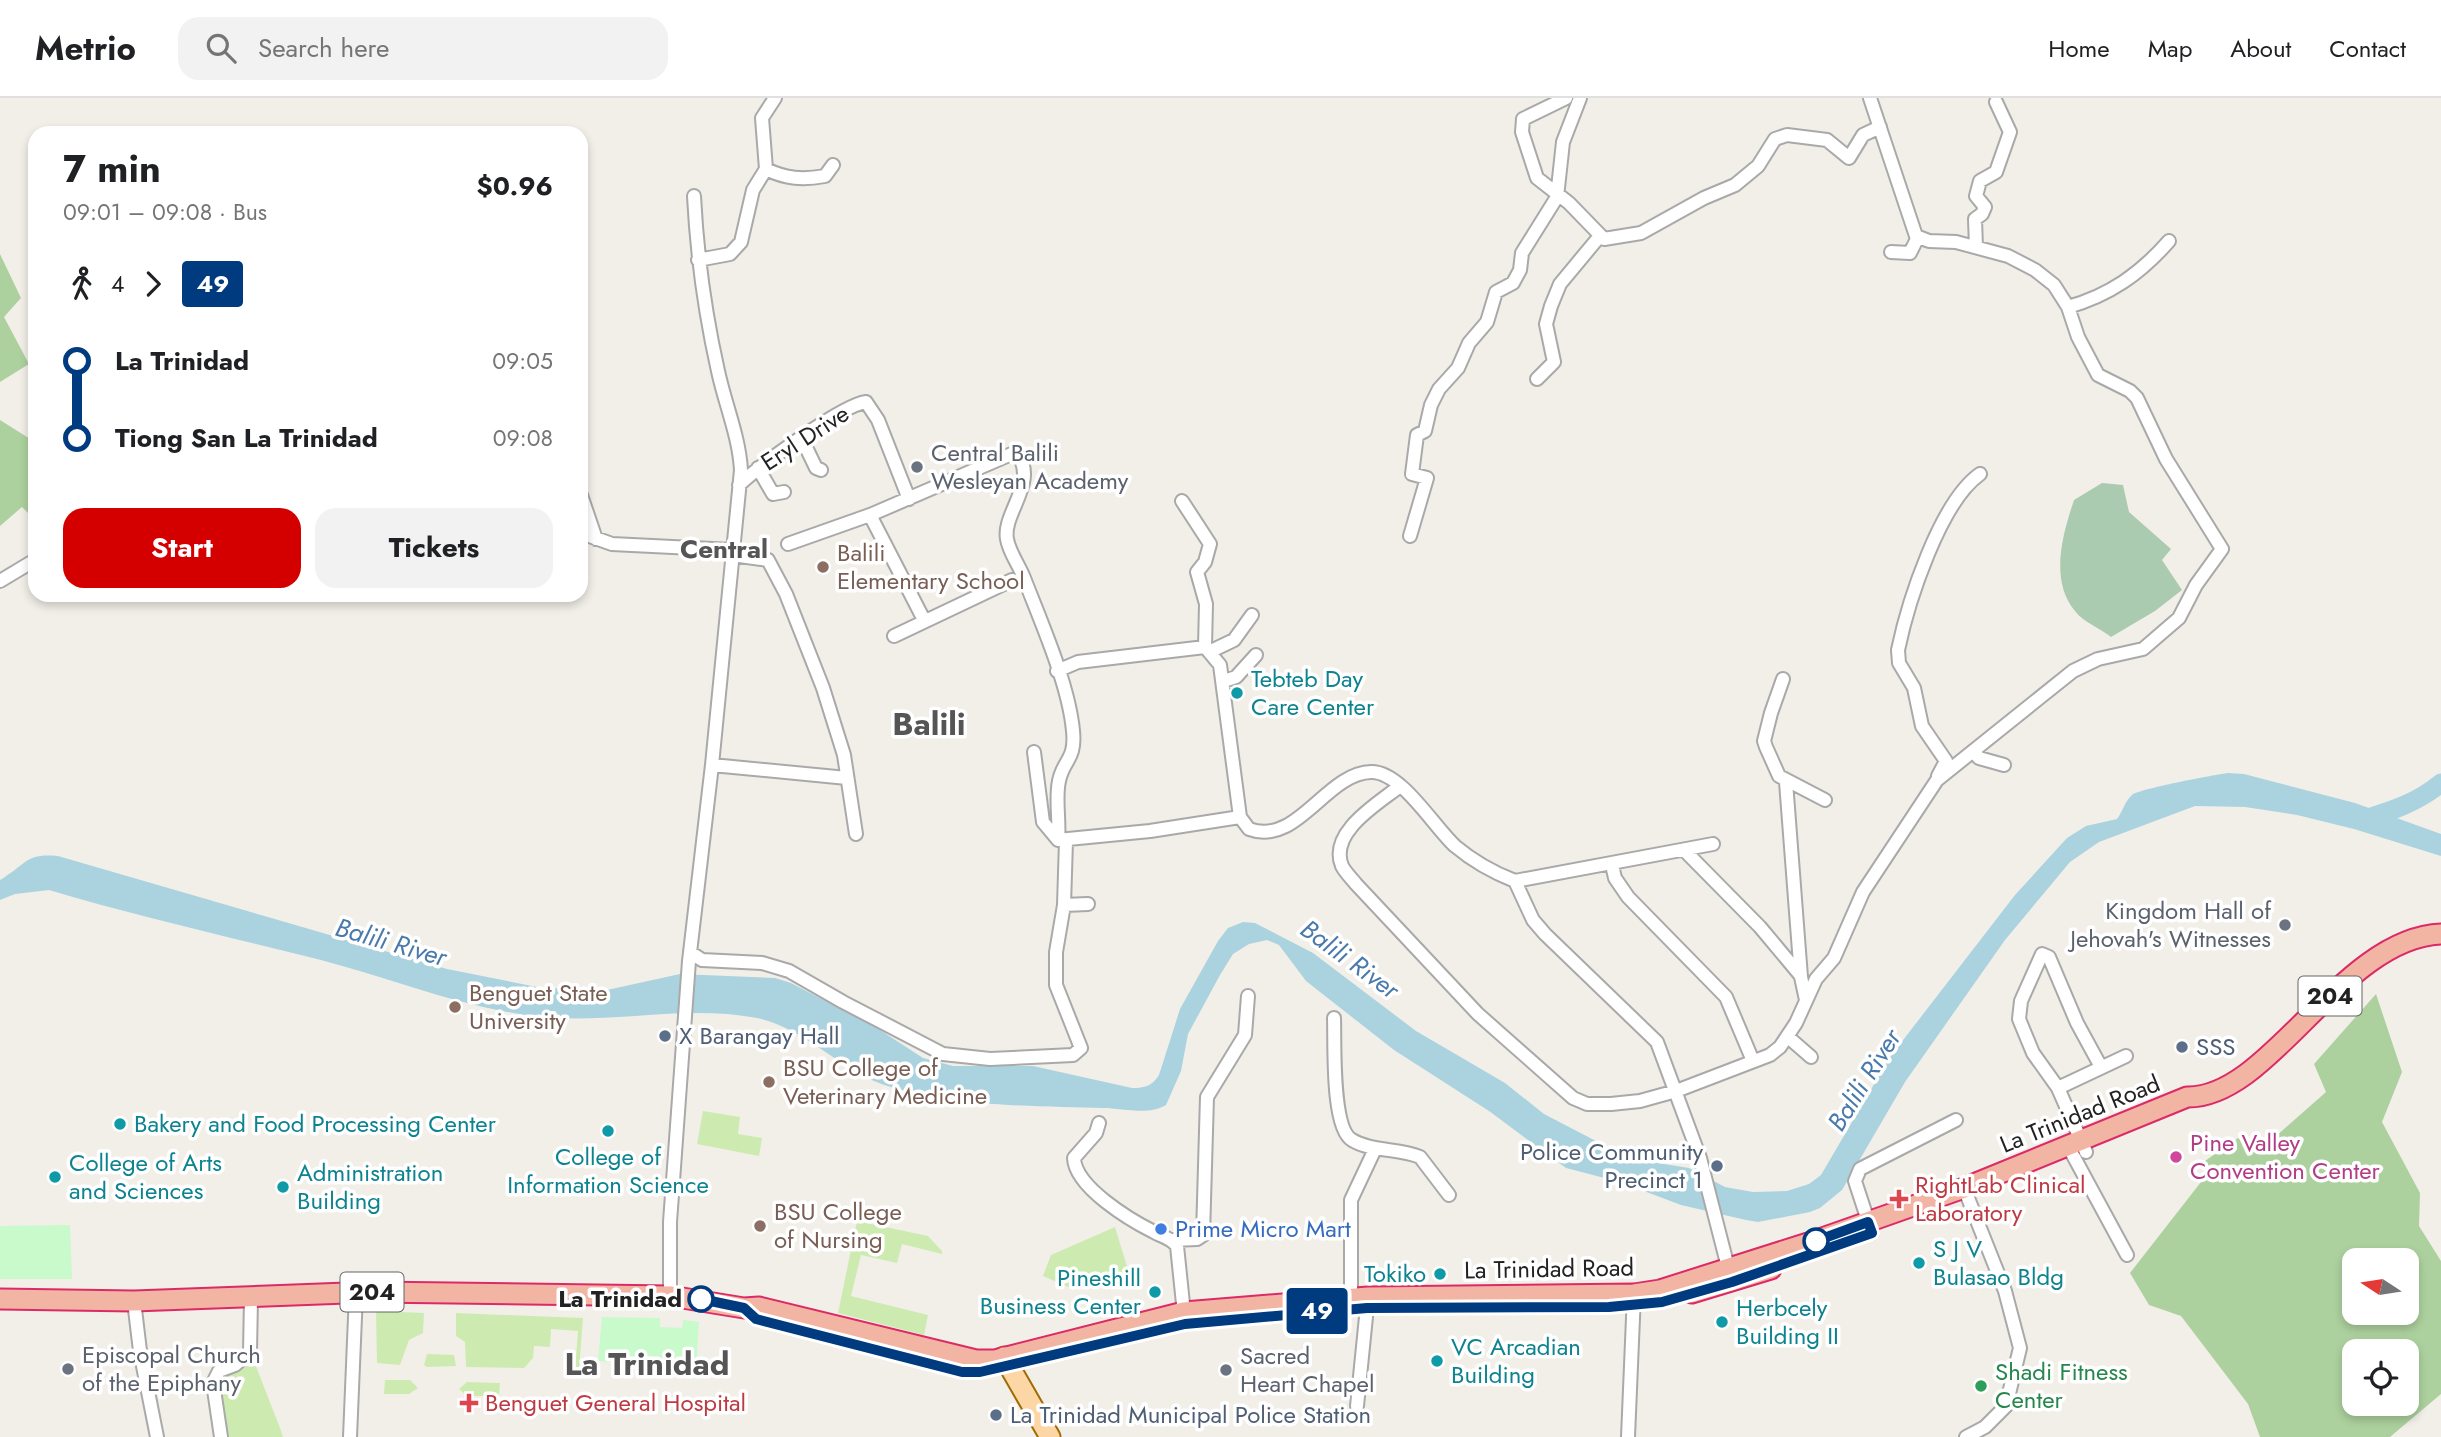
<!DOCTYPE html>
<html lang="en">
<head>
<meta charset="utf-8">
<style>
	body { margin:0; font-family:Jost,sans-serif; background:#f2f2f2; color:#202124; height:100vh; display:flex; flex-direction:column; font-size:26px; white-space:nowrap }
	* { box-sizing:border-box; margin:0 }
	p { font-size:23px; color:#757577 }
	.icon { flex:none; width:38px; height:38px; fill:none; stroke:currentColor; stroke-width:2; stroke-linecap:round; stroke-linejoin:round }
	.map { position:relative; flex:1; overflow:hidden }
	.panel { position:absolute; left:28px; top:28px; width:560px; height:476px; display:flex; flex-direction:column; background:#fff; border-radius:21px; box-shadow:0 4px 10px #0003 }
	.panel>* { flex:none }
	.badge { padding:0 14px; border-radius:5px; font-size:24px; line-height:46px }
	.needle { width:46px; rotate:282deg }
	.buttons { position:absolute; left:2342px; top:1150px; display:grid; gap:14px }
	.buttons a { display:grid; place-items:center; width:77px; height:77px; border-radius:14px; background:#fff; box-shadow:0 4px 10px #0003; font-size:35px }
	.map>.badge { position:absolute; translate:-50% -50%; box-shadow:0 0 0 4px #fff }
	.legs { display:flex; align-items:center; gap:10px; height:77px; padding:0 35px; font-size:23px }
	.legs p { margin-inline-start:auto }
	.overview { display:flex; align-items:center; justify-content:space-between; height:119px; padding:0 35px }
	h1 { font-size:38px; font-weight:700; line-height:52px }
	.button { display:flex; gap:14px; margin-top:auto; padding:14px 35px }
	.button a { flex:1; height:80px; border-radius:21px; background:#d40000; color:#fff; font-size:28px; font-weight:700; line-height:80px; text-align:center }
	.button a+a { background:#f2f2f2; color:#202124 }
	ul { padding:0 35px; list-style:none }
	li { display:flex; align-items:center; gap:24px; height:77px; font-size:26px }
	li i { display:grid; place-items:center; width:10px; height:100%; margin:0 9px; background:currentColor }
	li i::after { content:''; width:18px; height:18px; margin:-9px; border:5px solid; border-radius:50%; background:#fff }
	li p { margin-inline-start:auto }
	li:first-child i { background:linear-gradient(#0000 50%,currentColor 0) }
	li:last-child i { background:linear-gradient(currentColor 50%,#0000 0) }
	header { display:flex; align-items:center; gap:42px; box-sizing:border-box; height:98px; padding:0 35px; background:#fff; border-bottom:2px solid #e0e0e0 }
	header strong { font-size:33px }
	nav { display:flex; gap:38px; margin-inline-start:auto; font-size:24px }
	.search { width:490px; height:63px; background:#f2f2f2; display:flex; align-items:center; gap:18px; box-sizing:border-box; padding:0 24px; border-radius:21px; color:#757577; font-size:26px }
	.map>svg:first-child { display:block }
</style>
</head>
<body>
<header>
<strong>Metrio</strong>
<div class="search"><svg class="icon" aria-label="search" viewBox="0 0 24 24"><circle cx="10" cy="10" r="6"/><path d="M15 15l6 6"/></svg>Search here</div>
<nav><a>Home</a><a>Map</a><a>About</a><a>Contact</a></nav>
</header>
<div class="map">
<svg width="2441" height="1339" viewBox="0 0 2441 1339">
	<rect width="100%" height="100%" fill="#f2efe9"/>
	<path fill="#cdebb0" d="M703,1013L740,1019L738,1036L762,1040L759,1058L697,1046Z
		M857,1123L928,1138L942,1153V1156L902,1146L897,1165L861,1157L851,1198L928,1217L924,1237L838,1215Z
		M1115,1129L1129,1175L1068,1189L1043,1178L1051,1157Z
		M376,1213L424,1215L423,1235L409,1242L400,1267L377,1265Z
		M456,1215L583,1220L579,1272H575L578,1233L551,1231L550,1249L534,1248L533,1260L524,1270L466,1269L465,1244L456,1238Z
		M427,1256L454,1257L456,1268L427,1269L424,1267Z
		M252,1258L280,1330L283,1339H225L221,1282L223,1277Z
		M385,1282H410L418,1290L409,1296H384Z
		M467,1284L500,1285L499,1298H467L459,1291Z"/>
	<path fill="#add19e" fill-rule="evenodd" d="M0,156L21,200L4,219L29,266L0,284Z
		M0,322L35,344V414L31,418L22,409L0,428Z
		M2376,896L2402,974L2382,1024L2420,1095L2419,1128L2441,1163V1296L2390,1339H2260L2248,1306L2181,1218L2149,1207L2130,1175L2208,1075L2205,1063L2238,1040L2257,1055L2326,994L2314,966ZM2406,1162V1214H2354V1162ZM2406,1253V1306H2354V1253Z"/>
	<path fill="#aacbaf" d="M2102,385L2123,387L2129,414L2171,451L2162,462L2182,492L2155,513L2111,539C2100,530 2083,524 2075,513C2049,482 2063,435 2074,402Z"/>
	<path fill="#c8facc" d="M70,1127L72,1181H0V1128Z
		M602,1219L660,1220V1229L682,1230L683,1222L699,1224L696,1271L598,1263Z"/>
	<path fill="#aad3df" d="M2228,675L2244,676L2355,705L2441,736V758L2354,731L2297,717L2245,709L2195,708L2099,744L2070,764L2005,842L1905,984L1842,1092L1820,1110L1810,1114L1758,1124L1746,1122L1681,1107L1620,1084L1566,1070L1489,1013L1394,952L1306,883L1279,847L1267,842L1249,846L1233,856L1220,877L1188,936L1181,973L1166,1007C1148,1018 1123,1010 1103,1010C1037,1008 936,1009 874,983C834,965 801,929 757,920C680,905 603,929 526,917C451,906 385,878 313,860C225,838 136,818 49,792L15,796L0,802V782C27,766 25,755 58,758L447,871L542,890L607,892L680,876L775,880L791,885L877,930L923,960L953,968H1033L1132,990C1145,990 1152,988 1159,977L1180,911L1218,843L1228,830L1243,824L1255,825L1313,855L1416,933L1505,985L1544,1016L1619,1055L1639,1062L1689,1070L1725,1089L1753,1094L1787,1093L1809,1086L1821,1077L1890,959L2015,797L2067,740L2086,728L2117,721C2123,713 2125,703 2132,697C2138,691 2214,677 2228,675Z"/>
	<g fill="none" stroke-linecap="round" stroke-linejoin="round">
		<path stroke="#aad3df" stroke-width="19" d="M2365,721C2394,712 2418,704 2441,685"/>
		<g stroke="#a9a9a9" stroke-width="16">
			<path id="minor" d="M1566,0L1523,21L1522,34L1537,80L1569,105L1604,141L1641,135L1704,100L1735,87L1758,68L1775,41L1787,37L1827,42L1849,60L1863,37L1880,29
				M766,71C786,81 803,82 825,78L833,67
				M1976,149L1975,121L1982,116L1985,109L1976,98L1980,83L1996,74L2010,34L1996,4
				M1891,154L1910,155L1918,139
				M698,162L730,156L741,144L753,92L766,71L762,20L775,0
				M2068,209C2110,197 2140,176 2169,143
				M1537,281L1554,264L1546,226L1551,208L1560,186L1599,139
				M802,341L816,370L821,372
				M758,370L773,396L784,394
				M739,387C758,369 842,307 866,304L878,322L909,401
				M581,397L596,441
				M1182,403L1210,446L1205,464L1197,474L1206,506L1205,549L1220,567L1240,719L1249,731C1297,749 1326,675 1371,674C1401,673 1434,729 1455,748C1474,764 1492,774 1515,783L1713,746
				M870,417L924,522
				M581,435L612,446L733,452
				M1410,438L1427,380L1412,376L1417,337L1425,333L1431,307L1439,291L1458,270L1469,245L1487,224L1496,194L1513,185L1520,172L1522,155L1557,99L1563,44L1580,0
				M788,446L870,417L1016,354C1040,383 1002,415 1007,441C1009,454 1019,467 1024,480C1041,524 1069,587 1073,633C1076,662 1063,662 1059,683C1055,701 1060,723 1058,742
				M732,457L768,462L786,496L823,590L844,657L856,736
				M0,483L35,462
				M894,538L1012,482
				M1209,554L1234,542L1252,517
				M1057,573L1078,564L1205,549
				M1783,581L1771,615L1764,643L1766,649L1779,678L1825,702
				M1224,583L1236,579L1256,557
				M1973,653L1979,660L2004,667
				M1034,654L1043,724L1058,742L1150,733L1240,719
				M712,667L847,680
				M1938,678L1946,663L1922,628L1914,590L1899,565L1898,552C1908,504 1940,404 1980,376
				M1786,684L1801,879L1806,902
				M1400,688C1379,705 1328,734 1342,768C1345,774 1352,781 1356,786L1478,916L1573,1000L1587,1006H1611L1640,1003L1676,993L1770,957L1780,949L1796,925L1816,881L1834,860L1863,794L1937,682L2073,573L2098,561L2143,551L2179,520L2196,487L2222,451L2166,361L2137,300L2130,293L2098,277L2078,239L2068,209L2054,187L2035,172L2008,158L1956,144L1929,143L1916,138L1870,0
				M1685,753L1760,829L1801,878
				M1612,767L1615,780L1628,799L1726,899L1753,963
				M1515,783L1533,822L1545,836L1657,944L1700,1060L1730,1177
				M1064,807L1088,806
				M690,854L702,862L762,865L789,873L843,904L943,956L990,961L1073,957L1081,950L1056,887V854L1064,807L1066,743
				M1334,920C1335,943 1331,1030 1352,1042C1372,1054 1399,1050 1420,1059L1449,1097
				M1788,939L1811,959
				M2058,990L2126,958
				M1099,1025L1096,1035L1074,1060C1075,1089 1130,1122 1154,1134C1163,1139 1171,1140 1177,1148L1185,1225
				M2068,1048L2127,1157
				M2086,1054L2058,990L2033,955L2019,921L2021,903L2042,856L2049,859L2077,925L2101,969
				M1964,1090L2005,1193L2020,1250L2006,1308L1985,1329L1966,1339
				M1872,1135L1855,1083L1860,1071L1956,1022
				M1173,1142L1197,1141L1203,1137L1207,999L1245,937L1248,898
				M670,1198V1124L689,863L712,667L741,372C739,338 725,306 718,273C705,215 697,157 694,98
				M1351,1200V1102L1375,1051
				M134,1203L140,1253L157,1339
				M1357,1308L1368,1199
				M221,1339L213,1285L219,1273L235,1267L250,1254L251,1200
				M350,1339L356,1195
				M1628,1339L1634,1196"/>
		</g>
		<g stroke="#a06b00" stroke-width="23">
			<path id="primary" d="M1004,1259L1050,1339"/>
		</g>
		<g stroke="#dc2a67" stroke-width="23">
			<path id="trunk" d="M1692,1195L1771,1171
				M0,1201L134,1203L373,1194L670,1198L744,1210L759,1209L976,1262H995L1184,1214L1368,1199L1634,1196L1660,1192L1808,1145L1964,1090L2187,999C2270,1001 2341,840 2441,836"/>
		</g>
		<use href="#minor" stroke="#fff" stroke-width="12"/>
		<use href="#primary" stroke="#fcd6a4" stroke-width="19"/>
		<use href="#trunk" stroke="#f2b4a3" stroke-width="19"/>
	</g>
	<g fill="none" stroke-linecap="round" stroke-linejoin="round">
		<g stroke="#fff" stroke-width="16">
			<path id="line-1" d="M701,1201L744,1210L756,1221L962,1274H980L1185,1226L1367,1210L1609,1209L1662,1204L1732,1184L1872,1135L1868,1124L1816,1143"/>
		</g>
		<use href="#line-1" stroke="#003b80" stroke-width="10"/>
	</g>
	<g fill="#6b7280" stroke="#fff" stroke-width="2.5">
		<circle cx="917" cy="369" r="7"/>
		<circle cx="2285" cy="827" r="7"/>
		<circle cx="68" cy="1271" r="7"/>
		<circle cx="1226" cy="1272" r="7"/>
	</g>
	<g fill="#8d6e63" stroke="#fff" stroke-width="2.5">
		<circle cx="823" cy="469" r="7"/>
		<circle cx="455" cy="909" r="7"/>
		<circle cx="769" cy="984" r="7"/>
		<circle cx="760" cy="1128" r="7"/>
	</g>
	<g fill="#0f9aa8" stroke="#fff" stroke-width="2.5">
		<circle cx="1237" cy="595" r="7"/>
		<circle cx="120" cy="1026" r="7"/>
		<circle cx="608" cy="1033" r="7"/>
		<circle cx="55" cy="1079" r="7"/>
		<circle cx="283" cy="1089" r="7"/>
		<circle cx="1919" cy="1165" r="7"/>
		<circle cx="1440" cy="1176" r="7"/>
		<circle cx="1155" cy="1194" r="7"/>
		<circle cx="1722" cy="1224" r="7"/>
		<circle cx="1437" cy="1263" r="7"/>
	</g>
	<g fill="#5c6f8a" stroke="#fff" stroke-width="2.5">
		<circle cx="665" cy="938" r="7"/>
		<circle cx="2182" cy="949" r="7"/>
		<circle cx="1717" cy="1068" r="7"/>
		<circle cx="996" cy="1317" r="7"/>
	</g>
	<circle fill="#d1479c" stroke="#fff" stroke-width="2.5" cx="2176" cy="1059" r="7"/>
	<g fill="#e0444e" stroke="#fff" stroke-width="2.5">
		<path d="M1895.5 1090.5h7v7h7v7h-7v7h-7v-7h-7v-7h7z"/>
		<path d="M465.5 1294.5h7v7h7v7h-7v7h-7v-7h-7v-7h7z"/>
	</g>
	<circle fill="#3f7fe0" stroke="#fff" stroke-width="2.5" cx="1161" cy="1131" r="7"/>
	<g fill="#fff" stroke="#003b80" stroke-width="3.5">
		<circle cx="1816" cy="1143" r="12"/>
		<circle cx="701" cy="1201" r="12"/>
	</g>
	<circle fill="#2e9e5b" stroke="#fff" stroke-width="2.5" cx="1981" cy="1288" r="7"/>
	<g text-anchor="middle" stroke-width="7" stroke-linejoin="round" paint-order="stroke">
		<g fill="#fff" stroke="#646464" stroke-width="2">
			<rect x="2298.5" y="878.5" width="63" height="39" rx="5"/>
			<rect x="340.5" y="1174.5" width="63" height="39" rx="5"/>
		</g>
		<g font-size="23" font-weight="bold" fill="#222">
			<text x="2330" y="906">204</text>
			<text x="372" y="1202">204</text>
		</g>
		<g font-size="24" fill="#222" stroke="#fff">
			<text transform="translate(805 340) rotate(-33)" y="8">Eryl Drive</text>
			<text transform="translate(2080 1016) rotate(-22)" y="8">La Trinidad Road</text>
			<text transform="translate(1549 1171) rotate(-1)" y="8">La Trinidad Road</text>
		</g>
		<g font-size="24" fill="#5b616d" stroke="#fff" text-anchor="start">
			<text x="931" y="363">Central Balili<tspan x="931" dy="28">Wesleyan Academy</tspan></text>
			<text x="2271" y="821" text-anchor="end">Kingdom Hall of<tspan x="2271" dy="28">Jehovah's Witnesses</tspan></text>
			<text x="82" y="1265">Episcopal Church<tspan x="82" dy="28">of the Epiphany</tspan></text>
			<text x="1240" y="1266">Sacred<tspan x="1240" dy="28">Heart Chapel</tspan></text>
		</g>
		<g font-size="24" fill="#785e54" stroke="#fff" text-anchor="start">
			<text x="837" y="463">Balili<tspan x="837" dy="28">Elementary School</tspan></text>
			<text x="469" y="903">Benguet State<tspan x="469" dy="28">University</tspan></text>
			<text x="783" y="978">BSU College of<tspan x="783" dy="28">Veterinary Medicine</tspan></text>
			<text x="774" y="1122">BSU College<tspan x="774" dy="28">of Nursing</tspan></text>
		</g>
		<g font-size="24" fill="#0d838f" stroke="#fff" text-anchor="start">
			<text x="1251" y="589">Tebteb Day<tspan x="1251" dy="28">Care Center</tspan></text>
			<text x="134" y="1034">Bakery and Food Processing Center</text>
			<text x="608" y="1067" text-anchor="middle">College of<tspan x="608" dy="28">Information Science</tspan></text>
			<text x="69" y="1073">College of Arts<tspan x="69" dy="28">and Sciences</tspan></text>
			<text x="297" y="1083">Administration<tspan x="297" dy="28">Building</tspan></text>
			<text x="1933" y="1159">S J V<tspan x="1933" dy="28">Bulasao Bldg</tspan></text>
			<text x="1426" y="1184" text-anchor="end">Tokiko</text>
			<text x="1141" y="1188" text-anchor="end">Pineshill<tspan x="1141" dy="28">Business Center</tspan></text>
			<text x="1736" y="1218">Herbcely<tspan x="1736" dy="28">Building II</tspan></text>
			<text x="1451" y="1257">VC Arcadian<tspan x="1451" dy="28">Building</tspan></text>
		</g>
		<g font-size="24" fill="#4e5e75" stroke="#fff" text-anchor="start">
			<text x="679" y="946">X Barangay Hall</text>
			<text x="2196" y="957">SSS</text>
			<text x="1703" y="1062" text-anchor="end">Police Community<tspan x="1703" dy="28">Precinct 1</tspan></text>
			<text x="1010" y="1325">La Trinidad Municipal Police Station</text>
		</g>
		<g font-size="24" fill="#b23c85" stroke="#fff" text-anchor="start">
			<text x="2190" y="1053">Pine Valley<tspan x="2190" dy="28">Convention Center</tspan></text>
		</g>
		<g font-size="24" fill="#be3a42" stroke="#fff" text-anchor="start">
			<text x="1915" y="1095">RightLab Clinical<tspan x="1915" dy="28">Laboratory</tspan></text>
			<text x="485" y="1313">Benguet General Hospital</text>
		</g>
		<g font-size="24" fill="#366cbe" stroke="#fff" text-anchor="start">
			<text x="1175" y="1139">Prime Micro Mart</text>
		</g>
		<g font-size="24" font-weight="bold" fill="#222" stroke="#fff" text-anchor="end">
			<text x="682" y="1209">La Trinidad</text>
		</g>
		<g font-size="24" fill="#27864d" stroke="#fff" text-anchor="start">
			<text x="1995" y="1282">Shadi Fitness<tspan x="1995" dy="28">Center</tspan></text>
		</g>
		<g font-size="26" font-weight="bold" fill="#555" stroke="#fff">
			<text x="724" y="460">Central</text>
		</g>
		<g font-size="26" font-style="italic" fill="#4a7aab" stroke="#fff">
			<text transform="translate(391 844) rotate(16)" y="9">Balili River</text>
			<text transform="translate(1350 861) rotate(36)" y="9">Balili River</text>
			<text transform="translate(1864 982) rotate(-58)" y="9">Balili River</text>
		</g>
		<g font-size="32" font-weight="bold" fill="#555" stroke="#fff">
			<text x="929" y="637">Balili</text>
			<text x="647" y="1277">La Trinidad</text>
		</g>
	</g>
</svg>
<div class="buttons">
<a><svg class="needle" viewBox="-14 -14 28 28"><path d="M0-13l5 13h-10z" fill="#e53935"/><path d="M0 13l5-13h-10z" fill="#757577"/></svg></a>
<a><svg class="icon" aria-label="locate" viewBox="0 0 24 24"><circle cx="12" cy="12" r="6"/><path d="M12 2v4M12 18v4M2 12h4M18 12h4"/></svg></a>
</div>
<b class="badge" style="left:1317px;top:1213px;background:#003b80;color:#fff">49</b>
<section class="panel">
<div class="overview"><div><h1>7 min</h1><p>09:01 – 09:08 · Bus</p></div><b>$0.96</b></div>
<div class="legs"><svg class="icon" aria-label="walk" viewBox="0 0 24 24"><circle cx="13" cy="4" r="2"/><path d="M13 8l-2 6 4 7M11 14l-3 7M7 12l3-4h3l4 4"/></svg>4<svg class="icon" aria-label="forward" viewBox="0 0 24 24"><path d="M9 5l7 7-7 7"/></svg><b class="badge" style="background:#003b80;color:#fff">49</b></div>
<ul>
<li><i style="color:#003b80"></i><b>La Trinidad</b><p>09:05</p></li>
<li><i style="color:#003b80"></i><b>Tiong San La Trinidad</b><p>09:08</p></li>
</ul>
<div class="button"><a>Start</a><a>Tickets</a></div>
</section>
</div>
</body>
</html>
